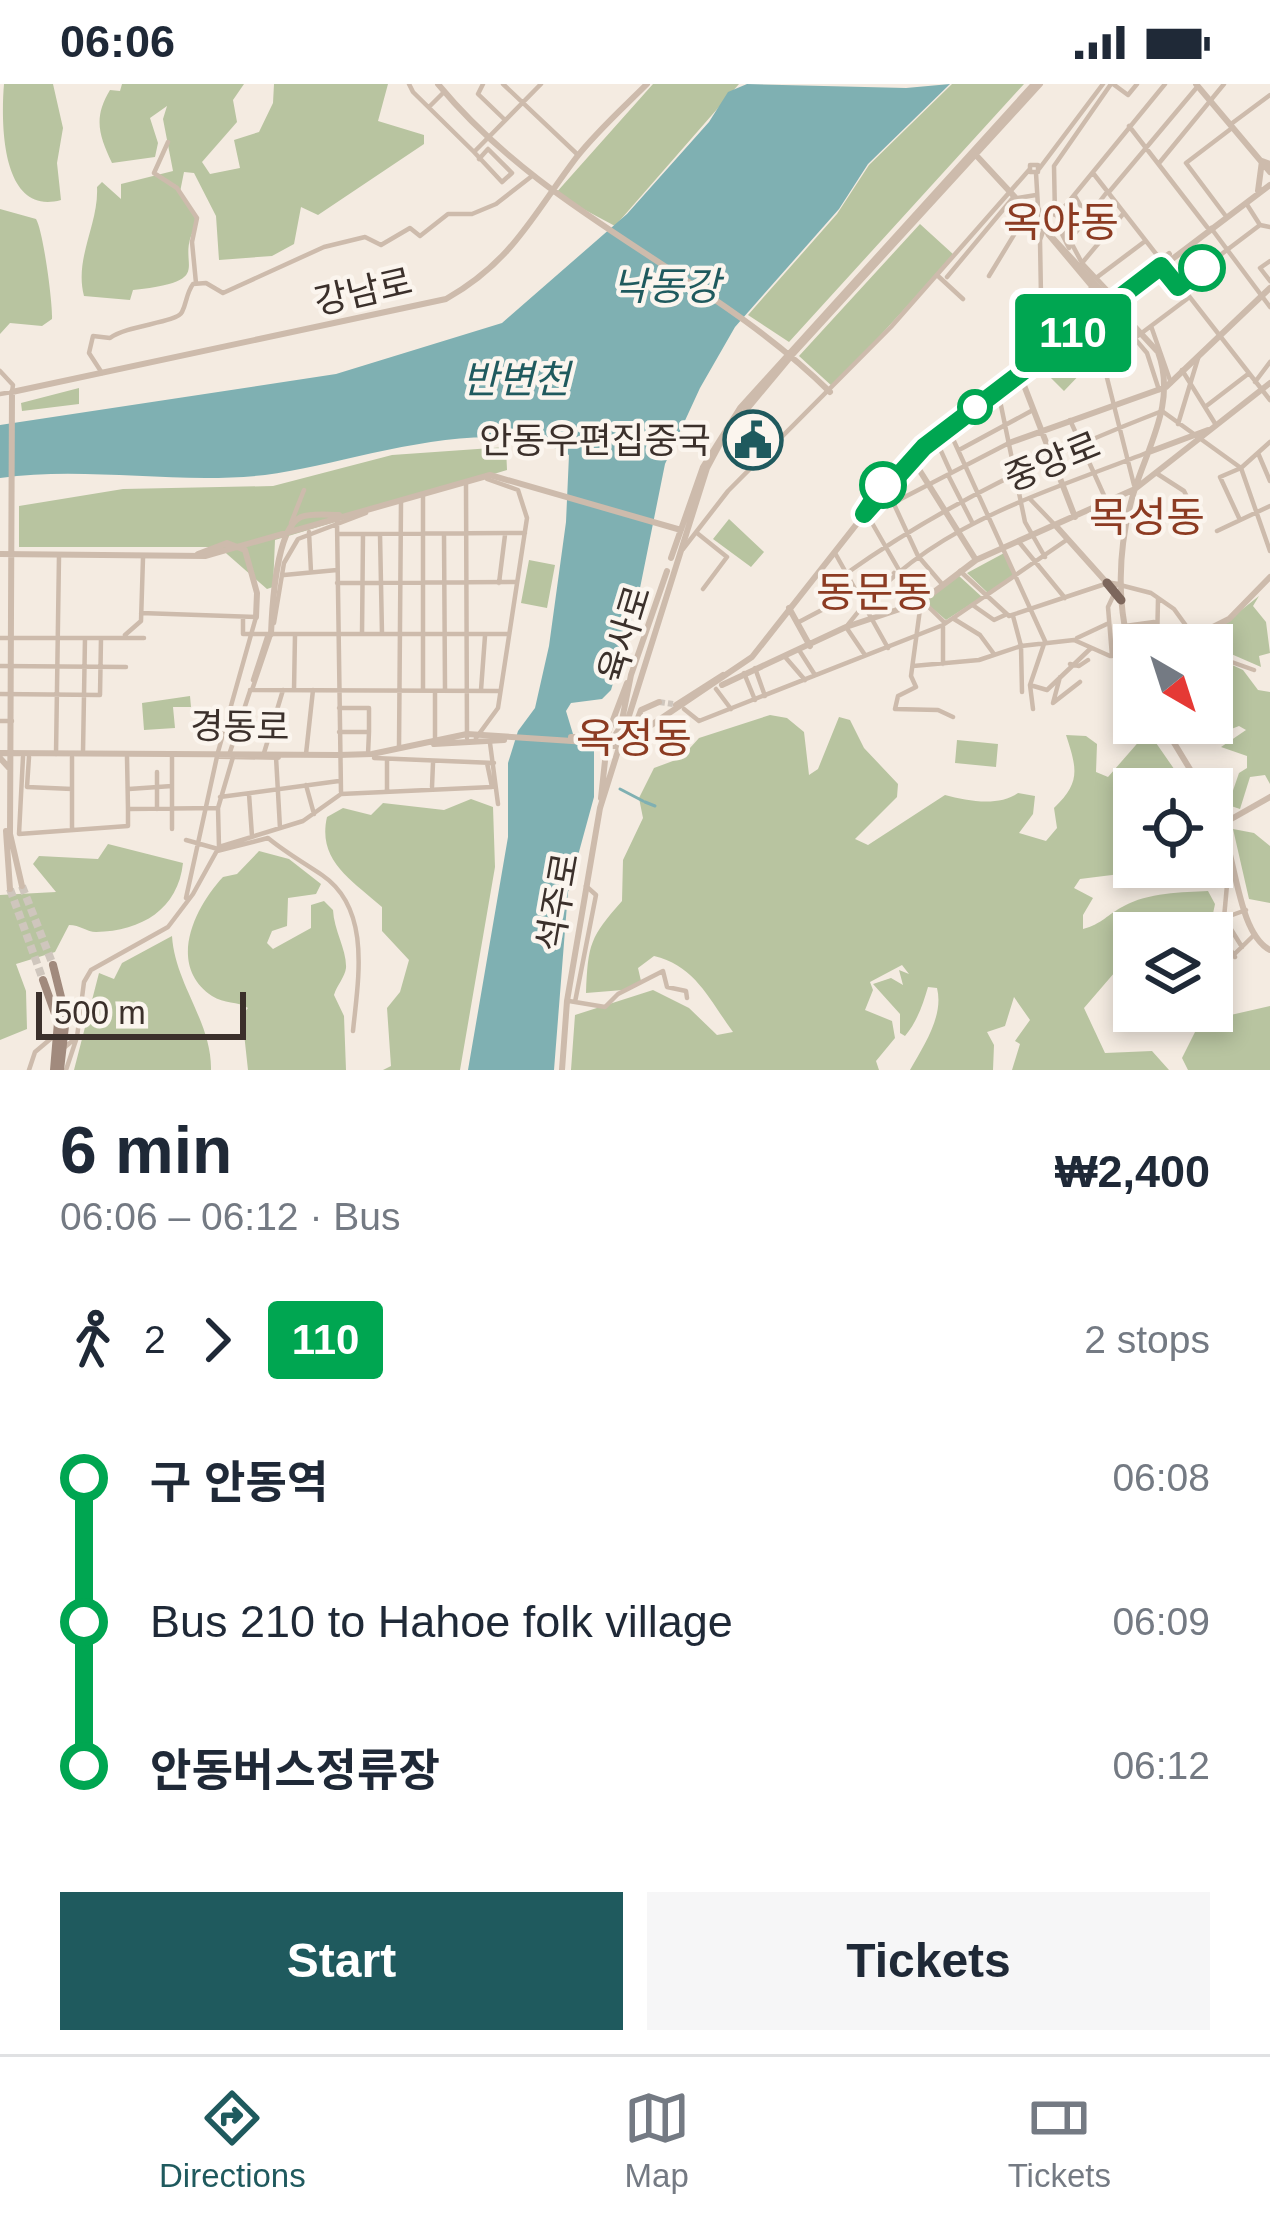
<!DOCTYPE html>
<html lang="en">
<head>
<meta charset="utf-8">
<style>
	body { margin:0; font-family:Arial,"Noto Sans KR",sans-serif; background:#f6f6f7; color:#1f2937; height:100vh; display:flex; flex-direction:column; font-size:45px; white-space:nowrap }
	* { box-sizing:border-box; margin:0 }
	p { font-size:39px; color:#747a83 }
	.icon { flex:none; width:66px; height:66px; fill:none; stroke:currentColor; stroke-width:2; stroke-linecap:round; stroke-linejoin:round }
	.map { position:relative; height:986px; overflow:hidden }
	.sheet { display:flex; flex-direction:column; background:#fff; flex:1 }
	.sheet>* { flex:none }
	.badge { padding:0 24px; border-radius:9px; font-size:42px; line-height:78px }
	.needle { width:78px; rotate:141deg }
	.controls { position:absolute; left:1113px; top:540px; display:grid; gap:24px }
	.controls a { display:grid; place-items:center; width:120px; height:120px; border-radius:0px; background:#fff; box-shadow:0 6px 18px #0003; font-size:60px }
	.scale { position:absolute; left:36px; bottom:30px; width:210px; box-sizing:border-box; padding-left:12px; border:6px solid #3b302b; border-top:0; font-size:33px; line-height:42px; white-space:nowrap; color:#3b302b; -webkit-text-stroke:9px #fbf5ee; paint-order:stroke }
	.map>.badge { position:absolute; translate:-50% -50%; box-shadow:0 0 0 6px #fff }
	.legs { display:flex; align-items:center; gap:18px; height:132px; padding:0 60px; font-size:39px }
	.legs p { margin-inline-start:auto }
	.summary { display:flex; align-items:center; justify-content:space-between; height:204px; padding:0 60px }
	h1 { font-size:66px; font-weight:600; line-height:90px }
	.button { display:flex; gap:24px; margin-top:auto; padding:24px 60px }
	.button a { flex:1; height:138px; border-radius:0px; background:#1f5a5e; color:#fff; font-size:48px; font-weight:600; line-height:138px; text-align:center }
	.button a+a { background:#f6f6f7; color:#1f2937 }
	ul { padding:0 60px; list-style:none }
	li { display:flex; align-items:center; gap:42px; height:144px; font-size:45px }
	li i { display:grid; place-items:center; width:18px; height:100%; margin:0 15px; background:currentColor }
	li i::after { content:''; width:30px; height:30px; margin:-15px; border:9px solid; border-radius:50%; background:#fff }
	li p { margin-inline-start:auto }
	li:first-child i { background:linear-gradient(#0000 50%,currentColor 0) }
	li:last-child i { background:linear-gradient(currentColor 50%,#0000 0) }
	.status { display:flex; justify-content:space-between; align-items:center; height:84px; padding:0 60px; background:#fff; direction:ltr }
	.status svg { height:33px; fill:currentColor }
	.menu { display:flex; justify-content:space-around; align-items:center; height:168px; border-top:3px solid #e0e1e3; background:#fff; font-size:33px; color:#747a83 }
	.menu a { display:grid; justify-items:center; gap:6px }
	.menu .active { color:#1f5a5e }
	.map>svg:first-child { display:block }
</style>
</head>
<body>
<div class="status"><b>06:06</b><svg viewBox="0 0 49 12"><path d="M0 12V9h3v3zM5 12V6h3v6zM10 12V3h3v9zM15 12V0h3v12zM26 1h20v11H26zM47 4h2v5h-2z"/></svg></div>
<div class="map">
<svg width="1270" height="986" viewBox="0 0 1270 986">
	<rect width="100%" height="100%" fill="#f4ebe1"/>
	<path fill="#b8c4a0" d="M4,0H53L63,44L57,79L61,116C0,133 1,36 4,0Z
		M122,0H244L233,16L237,38L202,78L210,90L240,84L234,56L259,48L273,19L274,0H388L378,37L424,51V60L318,131L301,123L294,160L272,172L219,176L216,132L194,89L184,88L180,108L198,139C169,180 224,196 133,206L130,216L84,212C74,174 99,140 97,103L102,98L121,115V100L173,87L163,35L167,22L150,34L158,59L155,73L112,79C99,51 93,34 110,6L120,7Z
		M653,0H739L615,142L555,110Z
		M952,0H1024L789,258L748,231L837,130L869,81Z
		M0,125L36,135C43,146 53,220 52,235L42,242L10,239L0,250Z
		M920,140L954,171L833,303L799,272Z
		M1071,270L1086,284L1064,307L1049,292Z
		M79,304V320L22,327L21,319Z
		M506,363L507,386L275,456L273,503L267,505L219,463H19V422L123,405L273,402L392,371Z
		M729,435L764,468L751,483L713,455Z
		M1006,468L1017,492L989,510L967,489Z
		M529,476L555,481L547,524L521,519Z
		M958,491L982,513L946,536L925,518Z
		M1259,512L1253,522L1266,538L1270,569L1259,572L1261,583L1222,566L1216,557V546Z
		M1217,574L1243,586L1258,606L1270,608V700L1265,691L1250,693L1240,725L1228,721L1239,689L1247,684V672L1221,663L1246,646L1239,642L1216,651L1198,639H1212V577Z
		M190,612L191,623H173L175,644L144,646L142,619Z
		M770,631L787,634L804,648L809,691L818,685L839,633L850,636L864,664L898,700L897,713L855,755L868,761L945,711C968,717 998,723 1018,709L1035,712L1033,730L1019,749L1046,757L1057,744L1054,724C1081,698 1077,685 1066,651L1086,652L1097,660L1096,688L1108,693L1142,654L1154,656L1188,705H1134V783H1176L1080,795L1074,804L1093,814L1083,831V845C1102,840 1108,830 1124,822C1147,809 1183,808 1208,807L1215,820L1209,849H1134V883L1115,888L1084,924L1105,969L1152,967L1169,986H1012L1020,960L1015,957L1030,936L1014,913L1005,942L987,948L994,961L993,986H910C924,961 944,932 937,904L928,903C923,920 917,938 905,952L900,949V930L873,900L891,894L903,901L899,886L909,890L902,881L870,898L873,906L865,926L892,937L895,954L876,977L879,986H571L575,931L653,906L689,924L717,951L733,948C710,917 696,882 654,872L638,884L641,897L623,906L586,909C588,860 590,853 622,817L623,776L643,734L639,714L654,684L681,674L699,654Z
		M957,656L998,660L996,683L955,679Z
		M471,715L493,723L495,783L460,986H383L391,982L387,924L400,908L409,876L382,847V823C352,796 317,777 327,733L343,724L371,731L383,719L444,726Z
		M1233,745L1254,749L1270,762V819L1249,815Z
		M108,760L183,779C178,825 142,847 96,848C87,848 80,841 69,841L55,868L16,880L26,907L27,945L0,956V811L56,808L33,780L39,772L98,775Z
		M259,767L289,775L321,800L316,810L288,814L287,842L272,847L267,859L273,865L311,844V821L324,817L333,826C334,847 347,866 346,884C345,893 337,901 334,911L344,932L346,986H248L242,931L248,924C238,917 224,920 212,912C166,881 195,823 223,793L237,790Z
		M172,852C175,900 212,938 211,986H74L99,889L114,895L122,879Z
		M1270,922V986H1188L1182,974L1200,938Z"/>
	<path fill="#7fb0b2" d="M747,0L906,4L950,0L868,80L839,125L735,243L700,304L665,380L638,514L611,606L602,615L571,619L566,627L573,650L594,660V713L568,808L554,986H468L508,753V679L518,647L535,624L549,562L566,438L569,371C486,326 354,380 265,391C178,401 87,382 0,394V341L336,290L502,239L627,130L709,38L728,8Z"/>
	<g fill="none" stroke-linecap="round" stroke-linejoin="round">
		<path stroke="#7fb0b2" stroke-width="3" d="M620,705L643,717
			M645,718L655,722"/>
		<path stroke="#cfc6bd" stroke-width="6" stroke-dasharray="6 3" stroke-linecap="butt" d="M659,618L673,620"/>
		<path stroke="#cfc6bd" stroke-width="8" stroke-dasharray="8 4" stroke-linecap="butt" d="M22,802L53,881
			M10,805L43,896"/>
		<path stroke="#cdbbac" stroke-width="4.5" d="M409,0L413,8L474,68L502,98L512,89L488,65L479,75
			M483,0L478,10L504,35
			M503,0L577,70
			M1113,0L1128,11L1137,0
			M429,23L444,8
			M1231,40L1270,11
			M1129,42L1207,143
			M168,58L154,89L177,104L197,134L192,158L196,199
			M474,68L541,0
			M1160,78L1224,0
			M1030,81H1038V88H1030Z
			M1039,85L1103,0
			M1093,89L1270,316
			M1109,108L1198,2
			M1075,112L1087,133
			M1246,119L1260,141L1270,143
			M1055,131L1054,82L1111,0
			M1225,131L1186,79L1232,44
			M1058,142L1069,164
			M1211,144L1270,223
			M1048,151L1106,220
			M1070,156L1107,108
			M1270,177L1260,184L1270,197
			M1082,179L1123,130
			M938,192L963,215
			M989,192L1020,141L1035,138
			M947,193L1012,115L1036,111
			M1096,194L1144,158
			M1178,203L1260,141
			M1114,213L1082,179L1057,132L1165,0
			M1039,220L1069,248
			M1108,223L1147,269L1159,306
			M1051,230L1092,204
			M1151,242L1171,299
			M1076,246L1103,278L1134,401
			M1092,264L1124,240
			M1103,278L1187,215
			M1018,286L1041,212L1040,156L1045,142L1038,123L1036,89
			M1182,286L1216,341
			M0,287L13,301L12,308L0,310
			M102,289L89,269L93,252L110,254C127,241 177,239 182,228C187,218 186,210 193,200L206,199L223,209L324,163L365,153L381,161L410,144L420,152L448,130H472L496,120L532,92
			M1255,298L1270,278
			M998,307L1025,438L1045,473
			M1205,323L1248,290
			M1070,336L1107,418
			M1178,340L1199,271
			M948,344L1045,557L1030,601L1033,625
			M936,356L951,389
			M959,366L1033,326
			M1258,369L1270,397
			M1156,389L1184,407L1190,419
			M948,391L972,438
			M466,400L467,654
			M886,403L918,472L942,500
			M1030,415L1055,441
			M1240,436L1220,393L1241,384L1270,358
			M337,438L341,708
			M291,439L304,406
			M1217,447L1270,422
			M309,448L311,488
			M697,449L727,473L703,505
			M338,450L525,449
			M380,450L382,550
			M444,450L445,606
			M1019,458L1065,514
			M683,465L728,407L891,243L1029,86
			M835,469L888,564
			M899,486L868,432L1009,359
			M960,487L1009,532L1105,500
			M847,489C944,420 1051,370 1162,327L1241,384L1270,467
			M894,489L945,539
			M284,491L337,486
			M337,499L517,498
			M499,499L505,451
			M1120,501L1151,509L1174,525L1200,561
			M921,518L911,592L916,603L898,612L895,625L938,626L953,633
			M974,522L994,536L1005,531
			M141,529L256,533L218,668L186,814
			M1013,532L1021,562L1022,608
			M243,534V550H509
			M954,535L980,551L994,570
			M274,539L284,479L298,455L366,429
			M797,539L835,519L851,501
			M943,541V580
			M1125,542L1154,538
			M362,550L363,450
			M125,551L141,537L143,474
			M0,554H144
			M1077,554L1109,539
			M1157,561L1158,515
			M799,566L815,591
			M865,571L846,543C922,443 1036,412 1149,368
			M1212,571L1254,586
			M1112,572L1108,523L1115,508
			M786,574L805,596
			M1070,580L1079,582L1088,576
			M0,582L126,583
			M913,582L979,576L1021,562L1074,556L1110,572L1131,568
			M755,584L765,612
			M744,589L755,616
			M1060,593L1053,619L1080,598
			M253,596L268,550
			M1030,601L1047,606L1090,565
			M716,605L731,625
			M250,606L500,607
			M252,606L271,550
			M294,606L295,551
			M423,606V412
			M481,606L485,552
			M0,610L100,611L101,554
			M339,624H369V648H339
			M684,625L699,637L943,541L1068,455
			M0,637H12
			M476,654L498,624L527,434L518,406L487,395
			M435,656V608
			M490,659L498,720
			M399,664L401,418
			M83,668L85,554
			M230,668L250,607
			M264,669L283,606
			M56,670L59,472
			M306,670L313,606
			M368,670L369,648
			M23,673L19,750L128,742V725L218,724
			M29,673L27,703L72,705
			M127,673L128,725
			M172,673V745
			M276,673L280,744
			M374,674L494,679
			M387,676V706
			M306,701L314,730
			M432,703L433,679
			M129,705L172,702
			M249,710L252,752
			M220,713L339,697
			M157,725V688
			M72,744V673
			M186,756L218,765
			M219,763L303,737L341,710L492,703L487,679
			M217,767L268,754C285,768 304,779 322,791C372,825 358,896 353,947
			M1209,783L1215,795L1227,801L1224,834L1212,856
			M1224,834L1242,863
			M1224,834L1246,826
			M1219,847L1235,873
			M1212,892L1253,852
			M569,917L605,923L618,910L663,887L667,903L686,907L687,914
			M575,918L596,811L586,802
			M1191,934L1199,927
			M65,963L77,953L84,898L91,886L168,843L193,810L219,763L218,724L233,673
			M29,986L35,968L54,952
			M66,986L77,953"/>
		<path stroke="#cdbbac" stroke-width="6" d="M438,0C546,132 711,190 830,308
			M1196,0L1270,88
			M975,70L1158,268C1177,319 1147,363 1133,411C1118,463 1115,525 1134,576
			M1258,107L1262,77L1270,80
			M1113,214L1169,170
			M1020,291L1075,433
			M1009,359L1166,303L1270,204
			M1149,368L1208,346
			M904,383L920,387L976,476
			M1056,442L1107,499L1120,501
			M0,470L205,472L490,391L681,446
			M198,470L227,459L245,466L257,509L256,533
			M671,474L703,383L740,324L1034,0
			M789,524L810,562
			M271,550C272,524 276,444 301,433C312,429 327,431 339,431
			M1177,561L1229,535L1270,493
			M722,601L846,543L921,518L976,476L1135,405L1270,299
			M676,621L723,591
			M1162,639L1202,705
			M620,646L631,591L667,487
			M571,653H614L619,645
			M434,660L504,656
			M587,662H619
			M619,662L630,655L641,626L659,618
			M0,669L339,671L372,670L467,650L587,658L641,648L752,573L900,385L924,363L1270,101
			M219,672L278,673
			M0,674L10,685
			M601,714L608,649L627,599
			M1212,719C1236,755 1234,847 1270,866
			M1226,738L1270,713
			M6,747L10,805
			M22,802L10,750L12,308L446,215C513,177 532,132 576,74C597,47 623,24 647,0
			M562,986L567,917L600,724L707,384L723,354L792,271L1040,0"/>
		<path stroke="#a18a7d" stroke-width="8" d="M53,881L66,933L60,986
			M43,896L58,938L54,986"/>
		<path stroke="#7d675c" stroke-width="9" d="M1107,499L1121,516"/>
	</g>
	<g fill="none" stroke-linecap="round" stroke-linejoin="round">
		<g stroke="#fff" stroke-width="27">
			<path id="line-1" d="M883,401L864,430L924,363L1161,182L1178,203L1202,184"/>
		</g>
		<use href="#line-1" stroke="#00a651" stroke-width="18"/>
	</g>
	<defs>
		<g id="civic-ring" transform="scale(3)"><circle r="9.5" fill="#fbf5ee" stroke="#1f5a5e" stroke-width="1.5"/><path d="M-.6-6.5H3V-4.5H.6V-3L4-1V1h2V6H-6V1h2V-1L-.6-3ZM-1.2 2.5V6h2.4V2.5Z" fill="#1f5a5e"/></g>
	</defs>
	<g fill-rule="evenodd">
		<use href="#civic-ring" x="753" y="356"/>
	</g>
	<g fill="#fff" stroke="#00a651" stroke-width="6">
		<circle cx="1202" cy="184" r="21"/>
		<circle cx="975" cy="323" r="15"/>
		<circle cx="883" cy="401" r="21"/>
	</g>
	<g text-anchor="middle" stroke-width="9" stroke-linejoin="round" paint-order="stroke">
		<g font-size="36" fill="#3b302b" stroke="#fbf5ee">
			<text transform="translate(363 207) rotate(-13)" y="13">강남로</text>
			<text transform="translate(1052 377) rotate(-22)" y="13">중앙로</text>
			<text transform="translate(624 550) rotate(-73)" y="13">육사로</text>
			<text transform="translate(240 642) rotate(1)" y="13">경동로</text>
			<text transform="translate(557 818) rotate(-80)" y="13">석주로</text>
		</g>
		<g font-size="36" fill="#3b302b" stroke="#fbf5ee" text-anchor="end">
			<text x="711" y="369">안동우편집중국</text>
		</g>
		<g font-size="39" font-style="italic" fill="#1f5a5e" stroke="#fbf5ee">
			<text x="666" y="216">낙동강</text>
			<text x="516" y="309">반변천</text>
		</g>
		<g font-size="42" fill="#8c3b22" stroke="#fbf5ee">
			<text x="1061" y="153">옥야동</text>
			<text x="1147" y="448">목성동</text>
			<text x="874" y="523">동문동</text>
			<text x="634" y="669">옥정동</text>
		</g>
	</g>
</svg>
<div class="controls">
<a><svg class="needle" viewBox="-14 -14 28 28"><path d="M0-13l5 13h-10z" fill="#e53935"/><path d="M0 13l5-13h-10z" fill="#747a83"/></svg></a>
<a><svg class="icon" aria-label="locate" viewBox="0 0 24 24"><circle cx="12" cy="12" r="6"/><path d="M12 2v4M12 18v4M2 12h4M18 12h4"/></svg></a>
<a><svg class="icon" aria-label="layers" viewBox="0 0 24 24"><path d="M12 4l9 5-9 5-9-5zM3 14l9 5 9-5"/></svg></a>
</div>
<div class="scale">500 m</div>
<b class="badge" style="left:1073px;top:249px;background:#00a651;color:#fff">110</b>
</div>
<section class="sheet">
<div class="summary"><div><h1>6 min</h1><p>06:06 – 06:12 · Bus</p></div><b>₩2,400</b></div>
<div class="legs"><svg class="icon" aria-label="walk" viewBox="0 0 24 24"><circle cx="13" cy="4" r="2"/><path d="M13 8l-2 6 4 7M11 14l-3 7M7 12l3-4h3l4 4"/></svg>2<svg class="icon" aria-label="forward" viewBox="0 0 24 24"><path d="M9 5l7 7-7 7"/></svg><b class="badge" style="background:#00a651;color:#fff">110</b><p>2 stops</p></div>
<ul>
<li><i style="color:#00a651"></i><b>구 안동역</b><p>06:08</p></li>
<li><i style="color:#00a651"></i><span>Bus 210 to Hahoe folk village</span><p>06:09</p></li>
<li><i style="color:#00a651"></i><b>안동버스정류장</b><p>06:12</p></li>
</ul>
<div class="button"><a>Start</a><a>Tickets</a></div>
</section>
<nav class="menu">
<a class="active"><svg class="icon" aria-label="directions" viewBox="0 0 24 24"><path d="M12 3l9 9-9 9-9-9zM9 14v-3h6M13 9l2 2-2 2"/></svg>Directions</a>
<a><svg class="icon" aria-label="map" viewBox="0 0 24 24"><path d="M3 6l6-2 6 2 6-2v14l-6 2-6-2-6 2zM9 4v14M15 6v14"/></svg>Map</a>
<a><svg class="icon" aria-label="tickets" viewBox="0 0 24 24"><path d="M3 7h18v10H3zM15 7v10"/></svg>Tickets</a>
</nav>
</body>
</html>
